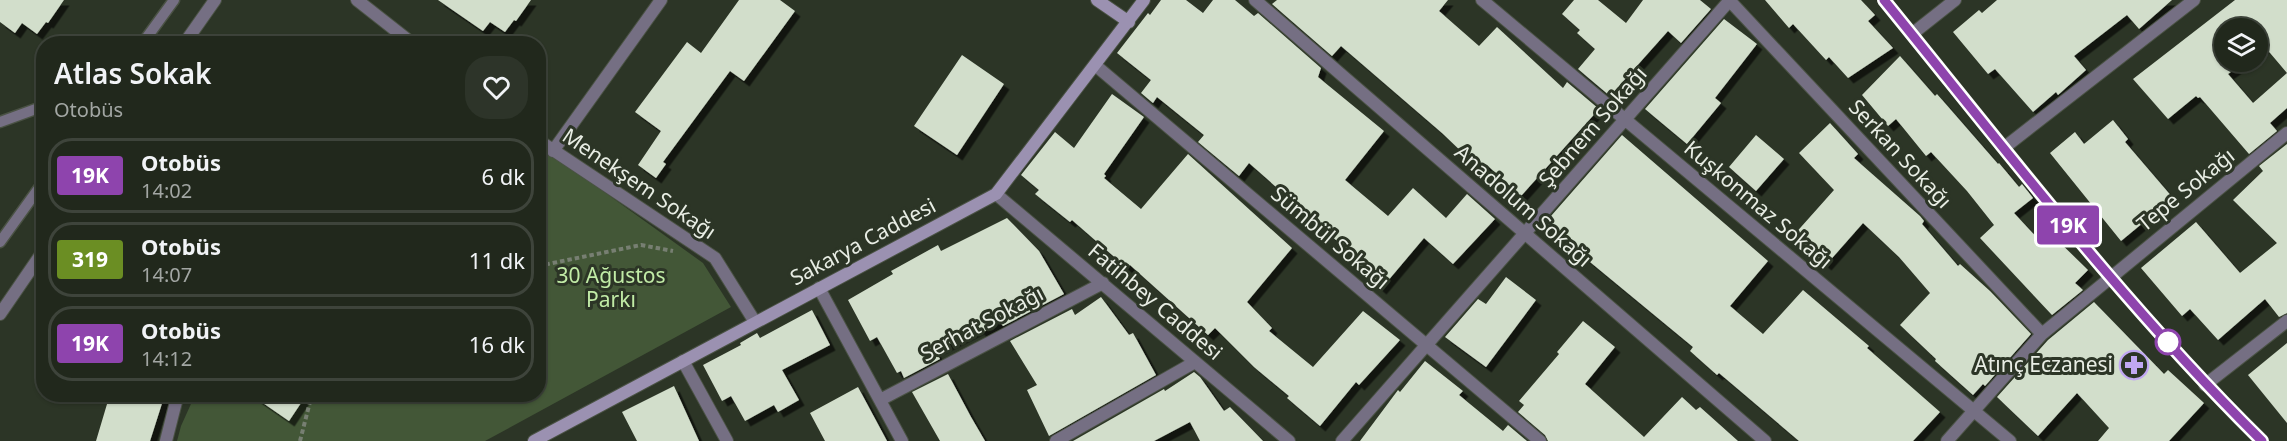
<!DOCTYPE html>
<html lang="tr">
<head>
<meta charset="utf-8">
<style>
	body { margin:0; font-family:"Noto Sans",sans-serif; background:#2d3429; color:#f1f3f6; height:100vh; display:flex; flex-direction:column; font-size:22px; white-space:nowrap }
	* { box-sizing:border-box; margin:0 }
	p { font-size:20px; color:#a2a6a3 }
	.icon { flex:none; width:33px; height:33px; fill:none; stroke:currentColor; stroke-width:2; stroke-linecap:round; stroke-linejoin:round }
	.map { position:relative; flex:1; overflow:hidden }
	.side { position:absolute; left:36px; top:36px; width:510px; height:366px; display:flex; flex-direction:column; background:#21281c; border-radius:24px; box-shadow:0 2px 4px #0004,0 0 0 2px #3e443b }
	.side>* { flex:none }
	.badge { padding:0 12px; border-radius:4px; font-size:21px; line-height:39px }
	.buttons { position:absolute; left:2214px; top:18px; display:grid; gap:12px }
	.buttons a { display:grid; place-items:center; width:54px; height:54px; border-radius:50%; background:#21281c; box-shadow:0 2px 4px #0004,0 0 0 2px #3e443b; font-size:30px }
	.map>.badge { position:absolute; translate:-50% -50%; box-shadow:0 0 0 3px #fff }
	.round { display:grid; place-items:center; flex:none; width:63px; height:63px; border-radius:24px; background:#2d3429 }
	.head { display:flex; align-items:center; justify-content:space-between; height:102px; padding:0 18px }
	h1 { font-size:28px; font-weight:600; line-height:45px }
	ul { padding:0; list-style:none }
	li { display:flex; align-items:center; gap:18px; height:75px; margin:0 12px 9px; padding:0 6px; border:3px solid #3e443b; border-radius:24px }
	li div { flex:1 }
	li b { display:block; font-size:22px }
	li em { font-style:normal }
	li .badge { min-width:66px; font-weight:700; text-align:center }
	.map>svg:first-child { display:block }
</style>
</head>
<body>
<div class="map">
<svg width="2287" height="441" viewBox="0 0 2287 441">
	<defs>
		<filter id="shadow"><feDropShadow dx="5.5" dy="5.5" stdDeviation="0" flood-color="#0009"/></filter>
	</defs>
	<rect width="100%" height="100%" fill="#2c3526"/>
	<path fill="#435737" d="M539,145L703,263L731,307L485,441H177L181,426L195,395L538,394Z"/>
	<path fill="#d2decb" filter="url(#shadow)" d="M0,0H64L48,23L46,22L37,34L22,23L15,33L0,22Z
		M438,0H531L516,21L514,20L505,32L490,22L483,31Z
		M739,0H780L795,11L744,81L730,71L663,162L666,164L656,178L638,165L661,131L635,112L687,42L701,53Z
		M1161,0H1186L1203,13L1213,0H1235L1254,16L1258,13L1321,68L1318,77L1384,131L1345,180L1388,216L1413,188L1446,218L1467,194L1495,219L1453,264L1424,238L1381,289L1349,262L1354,256L1249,163L1239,176L1198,142L1204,135L1157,97L1153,103L1141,93L1151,80L1117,53L1148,13L1150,15Z
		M1277,0H1448L1439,11L1479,46L1497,27L1563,88L1567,82L1599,109L1521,196L1487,165L1479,173L1462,156L1464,154L1442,133L1341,46L1332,56L1272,4Z
		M1574,0H1598L1626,23L1643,0H1700L1711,9L1681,43L1668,31L1610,96L1578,69L1595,49L1577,33L1580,30L1562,14Z
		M1765,0H1861L1875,15L1868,21L1893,48L1848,78L1829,57L1826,60L1793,24L1789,28Z
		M1997,0H2172L2139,29L2127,15L2074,56L2086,70L2058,95L2056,92L2033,112L1995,69L1988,74L1953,32L1979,10L1982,13Z
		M2235,0H2287V73L2265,47L2258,52V28H2224V62H2245L2228,74L2253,103L2287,73V108L2270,123L2277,131L2249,154L2200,97L2198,98L2196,96L2168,119L2133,79Z
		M1724,19L1757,44L1715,98L1721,103L1687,144L1645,109Z
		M962,55L1004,84L957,155L914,126Z
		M1900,56L1935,96L1937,94L1998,164L1999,163L2019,187L2022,184L2033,198L2014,213L2043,244L2052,235L2088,270L2075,283L2083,290L2052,315L1980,238L1994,225L1967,191L1931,152L1926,156L1896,119L1888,126L1862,95Z
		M1112,94L1144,117L1104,174L1106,176L1104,178L1141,209L1188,154L1292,248L1247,302L1272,328L1269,331L1313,367L1363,311L1400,340L1359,385L1356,382L1320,426L1287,398L1289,396L1254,367L1215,328L1208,335L1130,265L1127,268L1072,220L1070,222L1035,194L1039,190L1021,175L1055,132L1074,148Z
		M2113,120L2128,139L2125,142L2173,198L2121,241L2050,153L2075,132L2084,144Z
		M1830,123L1858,154L1854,158L1920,216L1924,221L1922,224L1958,266L1960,264L1990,291L2031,334L1985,386L1983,384L1973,395L1935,361L1936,359L1900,325L1930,293L1899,257L1863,223L1826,265L1793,236L1834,190L1799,153Z
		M1622,135L1768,261L1730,306L1763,334L1803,290L1869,346L1867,348L1940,412L1913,441H1799L1719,373L1717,375L1690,351L1693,347L1544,224Z
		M1756,135L1784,159L1756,191L1729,167Z
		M2287,144V313L2279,317L2265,299L2218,340L2190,309L2182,316L2141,268L2196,222L2240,273L2277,243L2233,200L2263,171L2259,166Z
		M1007,218L1039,251L1064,294L1003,326L1000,322L982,333L979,329L935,351L940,359L904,378L901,371L897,373L877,337L870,341L848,300L893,274L891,271L938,245L941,251Z
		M1506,277L1536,300L1486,367L1445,337L1478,299L1486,304Z
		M1101,297L1129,335L1133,333L1156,375L1049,436L1027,390L1037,385L1010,341L1072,309L1075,315Z
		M2094,302L2164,374L2168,370L2204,403L2169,441H2098L2109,428L2077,393L2038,436L1997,397L2048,340Z
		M812,310L830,345L782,370L799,400L778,412L774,405L745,421L731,396L722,401L703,365L741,345L740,343L757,333L760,338Z
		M1583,321L1615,347L1585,384L1644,437L1682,397L1696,410L1700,407L1738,441H1548L1545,435L1518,412L1524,405L1519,401L1559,354L1557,352Z
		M2287,343V423L2248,375Z
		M1425,361L1463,391L1459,395L1503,431L1508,425L1527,441H1360L1398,390L1400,392Z
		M1194,372L1200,377L1224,411L1230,407L1263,441H1200L1190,422L1154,441H1073L1164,389L1165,391Z
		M948,374L971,417L985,441H940L912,392Z
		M674,386L699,441H637L622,412Z
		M858,387L887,441H825L810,413Z
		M110,394H165L150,441H96Z
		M250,394H307L289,421Z"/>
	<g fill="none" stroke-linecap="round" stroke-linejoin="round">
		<g stroke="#4a5244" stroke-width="13">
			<path id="lane" d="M142,44L174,0
				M0,122L44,106
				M0,242L44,181"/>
		</g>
		<g stroke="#4a5244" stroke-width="14">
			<path id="street" d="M357,0L413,44
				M1255,0L1765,441
				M1482,0L2010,441
				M1729,0L2042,334
				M1912,34L1955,0
				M184,44L215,0
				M1095,65L1540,441
				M538,140L715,258L755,322
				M2005,147L2194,0
				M553,151L661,0
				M996,194L1289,441
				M819,288L902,441
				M0,314L44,250
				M683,361L727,441
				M2205,385L2287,321
				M880,400L1103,283
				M166,441L178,394
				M1056,441L1195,362
				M1342,441L1730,0
				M1947,441L2042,334L2287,133"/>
		</g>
		<g stroke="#4a5244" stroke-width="14">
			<path id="secondary" d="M1097,0L1129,22
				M1884,0C2007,150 2124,305 2262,441
				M534,441L996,194L1144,0"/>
		</g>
		<path stroke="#777f72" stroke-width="4" stroke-dasharray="4.5 3" stroke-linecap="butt" d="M538,266L641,245L673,251
			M300,441L312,394"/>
		<use href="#lane" stroke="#756f83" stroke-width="10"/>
		<use href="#street" stroke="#756f83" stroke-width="12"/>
		<use href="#secondary" stroke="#9b91b1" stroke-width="12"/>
	</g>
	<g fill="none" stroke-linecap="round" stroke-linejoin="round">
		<g stroke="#fff" stroke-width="14">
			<path id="line" d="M1884,0C2006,150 2124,305 2262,441"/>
		</g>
		<use href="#line" stroke="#8e44ad" stroke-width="9"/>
	</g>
	<defs>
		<g id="pharmacy-ring" transform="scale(1.5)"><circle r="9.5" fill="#2c3526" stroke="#c1a8f3" stroke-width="1.5"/><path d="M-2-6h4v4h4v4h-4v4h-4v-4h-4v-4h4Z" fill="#c1a8f3"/></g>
	</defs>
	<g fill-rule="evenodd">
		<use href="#pharmacy-ring" x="2134" y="365"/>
	</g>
	<circle fill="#fff" stroke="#8e44ad" stroke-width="3" cx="2168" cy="342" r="12"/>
	<g text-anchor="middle" stroke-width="6" stroke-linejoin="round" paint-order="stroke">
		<g font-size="21" fill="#e8ede4" stroke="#2c3526">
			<text transform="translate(1593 127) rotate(-49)" y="7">Şebnem Sokağı</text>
			<text transform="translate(1900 154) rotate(47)" y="7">Serkan Sokağı</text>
			<text transform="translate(639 184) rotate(34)" y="7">Menekşem Sokağı</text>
			<text transform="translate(2186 190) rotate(-39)" y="7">Tepe Sokağı</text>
			<text transform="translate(1758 205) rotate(40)" y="7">Kuşkonmaz Sokağı</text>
			<text transform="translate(1523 206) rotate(41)" y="7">Anadolum Sokağı</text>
			<text transform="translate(1330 238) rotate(40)" y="7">Sümbül Sokağı</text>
			<text transform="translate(863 242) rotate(-28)" y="7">Sakarya Caddesi</text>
			<text transform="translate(1155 302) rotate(40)" y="7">Fatihbey Caddesi</text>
			<text transform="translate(982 324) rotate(-28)" y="7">Serhat Sokağı</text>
		</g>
		<g font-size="21" fill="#c1eba6" stroke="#2c3526">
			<text x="611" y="283">30 Ağustos<tspan x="611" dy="24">Parkı</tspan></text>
		</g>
		<g font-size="21" fill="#e8ede4" stroke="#2c3526" text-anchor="end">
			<text x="2113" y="372">Atınç Eczanesi</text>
		</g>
	</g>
</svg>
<div class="buttons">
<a><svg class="icon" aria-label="layers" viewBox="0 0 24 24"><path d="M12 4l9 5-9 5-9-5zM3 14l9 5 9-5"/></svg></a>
</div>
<b class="badge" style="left:2068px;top:225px;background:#8e44ad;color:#fff">19K</b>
<section class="side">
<div class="head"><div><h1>Atlas Sokak</h1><p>Otobüs</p></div><a class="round"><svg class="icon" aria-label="heart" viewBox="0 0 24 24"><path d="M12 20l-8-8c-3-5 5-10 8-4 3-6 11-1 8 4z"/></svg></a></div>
<ul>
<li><span class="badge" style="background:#8e44ad;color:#fff">19K</span><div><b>Otobüs</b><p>14:02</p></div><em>6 dk</em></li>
<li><span class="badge" style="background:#6b8e23;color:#fff">319</span><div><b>Otobüs</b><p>14:07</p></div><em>11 dk</em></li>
<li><span class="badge" style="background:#8e44ad;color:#fff">19K</span><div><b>Otobüs</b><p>14:12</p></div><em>16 dk</em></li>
</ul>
</section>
</div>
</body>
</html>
